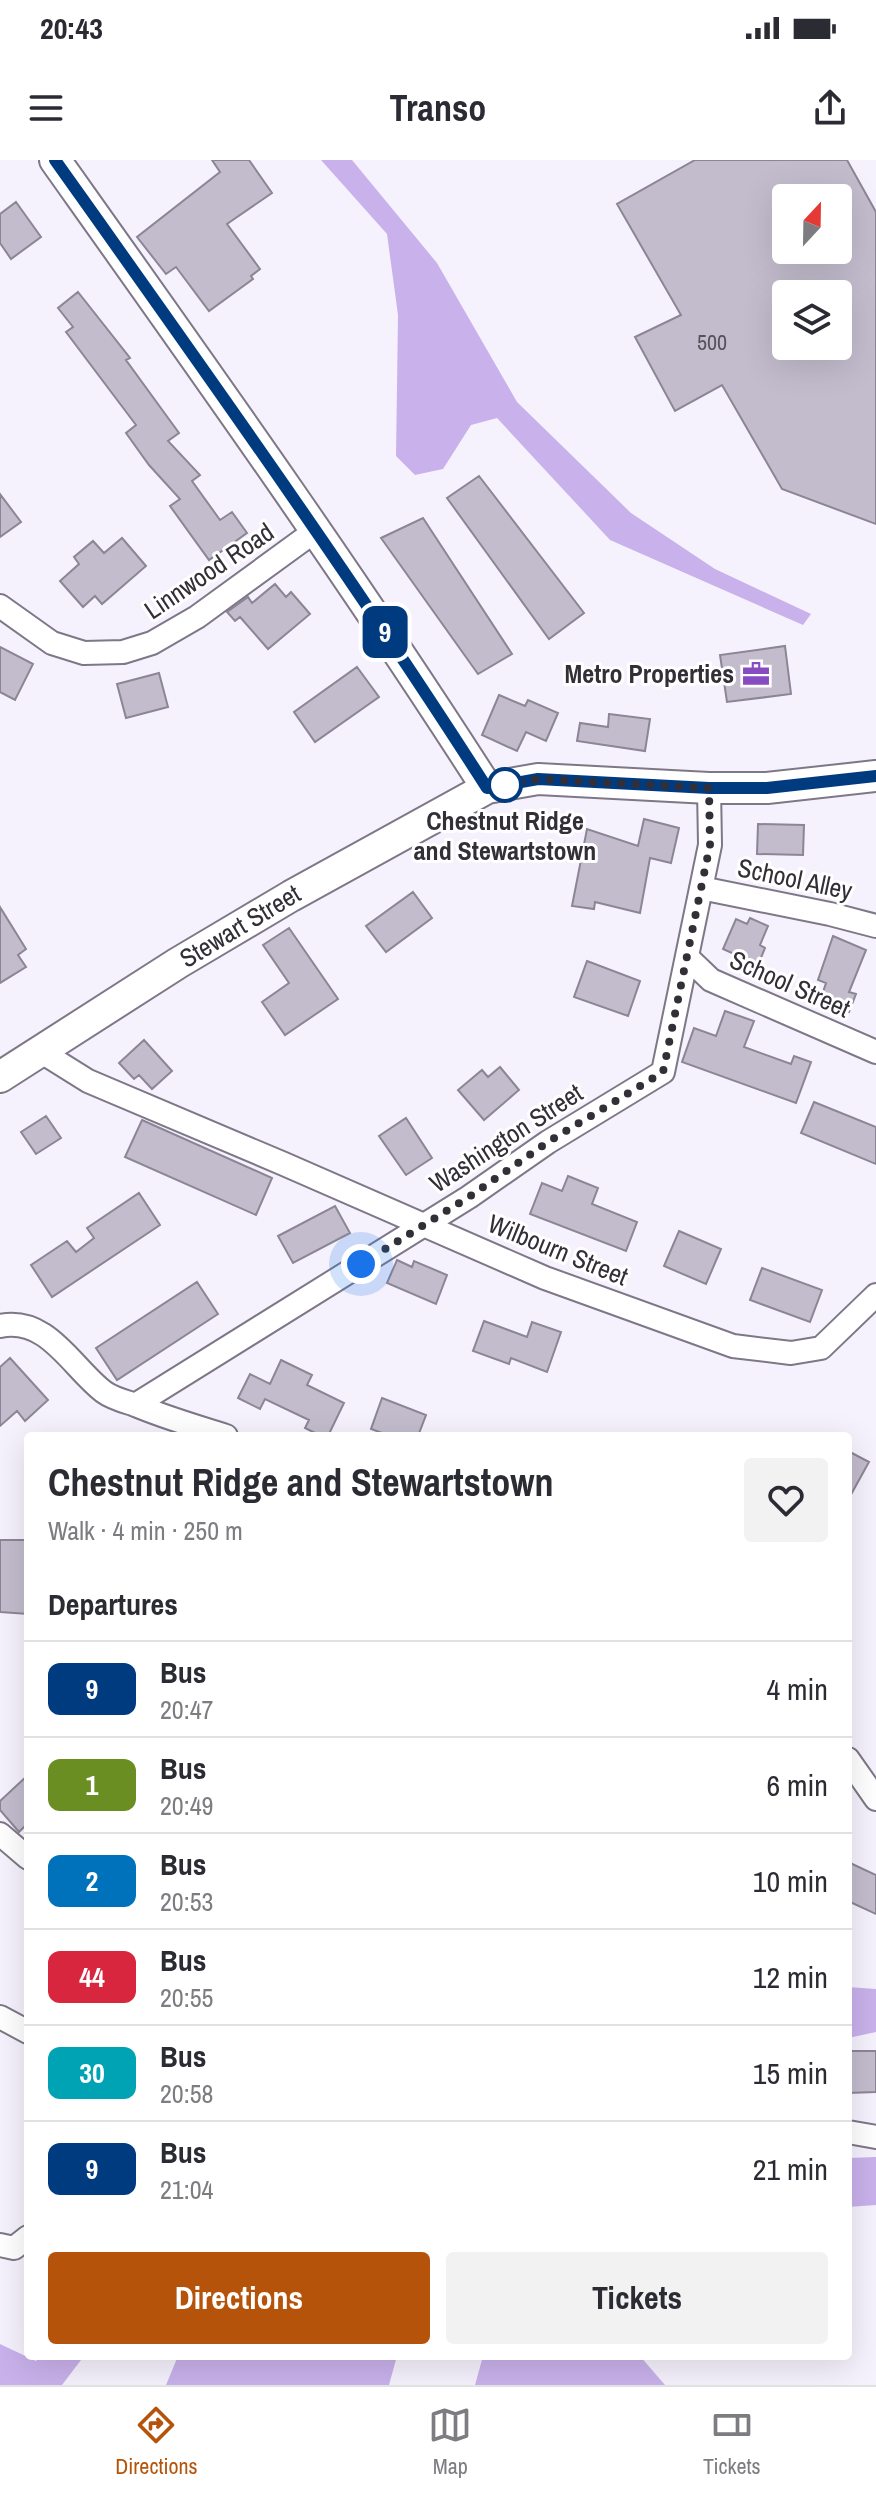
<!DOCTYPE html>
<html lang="en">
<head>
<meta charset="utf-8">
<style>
	body { margin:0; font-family:"Archivo Narrow",sans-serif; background:#f2f2f3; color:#2b2b33; height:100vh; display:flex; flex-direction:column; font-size:30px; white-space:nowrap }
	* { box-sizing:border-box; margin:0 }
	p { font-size:26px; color:#7c7c81 }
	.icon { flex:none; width:44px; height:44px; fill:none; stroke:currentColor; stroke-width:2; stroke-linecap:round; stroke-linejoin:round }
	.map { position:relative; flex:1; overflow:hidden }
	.sheet { position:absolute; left:24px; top:1272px; width:828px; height:928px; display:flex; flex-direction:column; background:#fff; border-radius:8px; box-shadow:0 8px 32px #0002 }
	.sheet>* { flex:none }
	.badge { padding:0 16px; border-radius:12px; font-size:28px; line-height:52px }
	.needle { width:52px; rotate:22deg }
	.tools { position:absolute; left:772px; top:24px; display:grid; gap:16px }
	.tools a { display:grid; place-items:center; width:80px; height:80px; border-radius:8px; background:#fff; box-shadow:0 8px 32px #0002; font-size:40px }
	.you { position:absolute; width:40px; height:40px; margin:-20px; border:6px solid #fff; border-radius:50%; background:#1a73e8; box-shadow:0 0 0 12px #1a73e833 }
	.map>.badge { position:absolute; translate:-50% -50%; box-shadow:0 0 0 4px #fff }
	h2 { padding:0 24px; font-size:30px; line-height:72px }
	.round { display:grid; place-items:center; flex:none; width:84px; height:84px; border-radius:8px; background:#f2f2f3 }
	.head { display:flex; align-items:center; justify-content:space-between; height:136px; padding:0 24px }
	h1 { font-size:38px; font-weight:700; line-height:60px }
	.primary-button { display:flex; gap:16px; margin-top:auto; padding:16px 24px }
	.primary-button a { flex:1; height:92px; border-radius:8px; background:#b45309; color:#fff; font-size:32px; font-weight:700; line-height:92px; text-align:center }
	.primary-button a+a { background:#f2f2f3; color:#2b2b33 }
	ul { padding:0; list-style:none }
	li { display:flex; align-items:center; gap:24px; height:96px; padding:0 24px; border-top:2px solid #e1e1e2 }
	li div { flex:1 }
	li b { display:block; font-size:30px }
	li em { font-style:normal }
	li .badge { min-width:88px; font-weight:700; text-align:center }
	.status { display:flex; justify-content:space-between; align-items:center; height:56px; padding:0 40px; background:#fff; direction:ltr }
	.status svg { height:22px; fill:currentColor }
	header { display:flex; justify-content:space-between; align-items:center; height:104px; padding:0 24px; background:#fff; font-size:36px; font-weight:700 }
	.dock { display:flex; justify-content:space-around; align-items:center; height:112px; border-top:2px solid #e1e1e2; background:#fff; font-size:22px; color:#7c7c81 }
	.dock a { display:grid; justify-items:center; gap:4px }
	.dock .on { color:#b45309 }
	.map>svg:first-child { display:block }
</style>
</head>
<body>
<div class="status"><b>20:43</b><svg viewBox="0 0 49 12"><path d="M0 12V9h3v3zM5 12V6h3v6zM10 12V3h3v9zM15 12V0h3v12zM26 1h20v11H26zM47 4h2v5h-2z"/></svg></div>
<header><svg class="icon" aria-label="menu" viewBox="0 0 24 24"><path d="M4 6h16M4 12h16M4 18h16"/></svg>Transo<svg class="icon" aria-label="share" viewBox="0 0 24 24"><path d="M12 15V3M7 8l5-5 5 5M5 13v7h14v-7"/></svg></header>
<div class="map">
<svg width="876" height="2225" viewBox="0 0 876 2225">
	<rect width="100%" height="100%" fill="#f6f2fd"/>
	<path fill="#c9b1eb" d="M321,0H352L437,103L517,242L631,353L715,409L811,454L803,465L610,380L497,258L471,265L443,309L415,315L396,296L398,155L387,74Z
		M848,1827L876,1829V1872L848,1878Z
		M876,1997V2045L848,2047V1998Z
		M0,2184L36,2201L40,2196H84L62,2225H0Z
		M178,2196H397L389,2225H166Z
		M483,2196H640L665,2225H475Z"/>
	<path fill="#c3bccd" stroke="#8b8595" stroke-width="2" fill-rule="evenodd" d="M212,0H249L272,33L227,64L260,109L251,116L253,119L209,151L176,107L166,114L137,77L220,12Z
		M695,0H847L876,52V364L782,329L722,225L675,251L635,177L681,155L617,44ZM786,38H838V90H786ZM786,134H838V186H786Z
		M16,42L41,77L11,99L0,83V54Z
		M78,132L130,198L126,200L179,273L168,281L200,315L192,321L220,360L232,352L247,373L209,400L170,346L180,339L149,305L126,273L136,265L66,172L73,167L58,148Z
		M479,316L584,453L549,479L447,338Z
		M0,334L21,362L0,377Z
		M423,358L512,494L478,514L381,378Z
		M122,378L146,406L102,444L95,436L83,447L60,421L79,404L74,397L93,381L104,393Z
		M275,424L286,437L291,432L310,454L268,489L240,457L235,461L227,452L248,437L252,443Z
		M785,486L791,534L727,542L720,495Z
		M0,487L33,504L15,540L0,532Z
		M357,507L379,537L315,582L294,552Z
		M159,513L168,547L126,558L117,524Z
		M499,535L525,546L528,540L558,553L546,581L526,572L517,591L482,575Z
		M609,554L650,559L645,591L577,581L580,563L608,567Z
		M644,659L679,668L671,703L650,698L640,753L595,742L594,749L572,746L587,669L638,686Z
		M758,664L804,665L803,695L757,694Z
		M413,732L432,758L386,792L366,766Z
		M0,747L26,789L18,795L26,807L0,823Z
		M750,758L768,766L760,785L765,788L758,805L723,789L736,759L747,764Z
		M289,768L338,839L285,875L262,842L289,823L263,785Z
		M833,776L866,790L849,832L856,834L849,852L820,841L826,823L818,820Z
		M587,801L640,821L628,856L574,837Z
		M725,851L754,861L744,887L791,904L794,896L811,902L796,943L682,902L694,868L716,876Z
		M144,880L172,911L152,929L139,915L134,919L119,903Z
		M500,907L519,930L484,960L458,930L482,910L488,917Z
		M814,942L876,967V1004L801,973Z
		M46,956L61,978L36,994L21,972Z
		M406,958L432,998L406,1015L379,976Z
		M142,960L272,1018L256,1055L125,997Z
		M568,1016L598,1028L592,1044L637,1062L626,1091L530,1054L542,1023L562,1031Z
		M139,1033L160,1065L52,1137L31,1105L67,1081L76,1092L94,1078L87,1068Z
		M335,1046L350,1073L293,1103L278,1076Z
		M679,1071L721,1089L706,1124L664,1106Z
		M397,1100L412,1107L414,1101L447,1115L436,1144L387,1123Z
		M762,1108L822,1130L810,1162L750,1140Z
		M197,1122L218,1154L117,1220L96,1188Z
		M484,1161L527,1177L532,1162L561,1172L547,1212L511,1198L509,1204L473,1191Z
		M10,1198L48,1240L25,1261L17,1251L0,1266V1207Z
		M281,1200L312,1215L307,1225L344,1243L328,1276H321L305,1268L309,1260L265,1239L260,1249L238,1238L250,1214L270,1224Z
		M382,1238L426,1255L418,1276H390L371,1269Z
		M848,1291L869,1302L848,1340Z
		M0,1380H28V1454L0,1452Z
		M28,1615V1663L19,1672L0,1650V1641Z
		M848,1702L876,1715V1754L848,1741Z
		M848,1891H876V1932L848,1933Z"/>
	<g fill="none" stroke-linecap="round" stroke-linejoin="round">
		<g stroke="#7e7787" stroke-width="26">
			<path id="street" d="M0,446L52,483L84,493L123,492L152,483L197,457L315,371
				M701,728L830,754L876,766
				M687,797L711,820L876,892
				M40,891L88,921L284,1004L545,1118L733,1186L791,1193L821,1188L876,1135
				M0,1166C48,1156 72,1208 104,1232C112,1238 123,1241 133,1244C163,1257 195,1266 226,1276
				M135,1245L469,1037L548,982L663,912L710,685L709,628
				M848,1599L876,1639
				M0,1674L28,1698
				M0,1857L28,1872
				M848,1972L876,1977
				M0,2085L14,2088L28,2077"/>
		</g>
		<g stroke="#7e7787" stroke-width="34">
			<path id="secondary" d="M55,0C202,207 350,414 487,628
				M0,917L178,803L291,736L487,628L538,619L709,628H767L876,616"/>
		</g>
		<use href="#street" stroke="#fff" stroke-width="22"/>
		<use href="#secondary" stroke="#fff" stroke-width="30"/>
	</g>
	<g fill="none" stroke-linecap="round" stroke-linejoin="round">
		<g stroke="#fff" stroke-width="18">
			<path id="line" d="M55,0C202,207 350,414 487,628L538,619L709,628H767L876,616"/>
		</g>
		<use href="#line" stroke="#003b80" stroke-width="12"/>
		<path stroke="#322f36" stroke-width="8" stroke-dasharray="0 14.4" d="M361,1104L469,1037L548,982L663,912L710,685L709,628L538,619L505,625"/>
	</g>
	<defs>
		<g id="office-bare" transform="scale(2.16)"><path d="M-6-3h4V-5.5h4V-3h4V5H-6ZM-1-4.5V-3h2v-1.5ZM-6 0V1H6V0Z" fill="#874cc2" stroke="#fff" stroke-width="2.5" paint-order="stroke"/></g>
	</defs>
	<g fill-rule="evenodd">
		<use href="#office-bare" x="756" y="514"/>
	</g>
	<circle fill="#fff" stroke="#003b80" stroke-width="4" cx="505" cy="625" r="16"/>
	<g text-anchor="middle" stroke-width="6" stroke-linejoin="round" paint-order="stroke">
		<g font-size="22" fill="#56525c">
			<text x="712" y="190">500</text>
		</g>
		<g font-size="26" fill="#322f36" stroke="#fff">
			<text transform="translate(209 411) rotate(-34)" y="9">Linnwood Road</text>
			<text transform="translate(795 719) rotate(12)" y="9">School Alley</text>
			<text transform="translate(240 766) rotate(-31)" y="9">Stewart Street</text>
			<text transform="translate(790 824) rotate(24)" y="9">School Street</text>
			<text transform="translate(506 978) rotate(-33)" y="9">Washington Street</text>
			<text transform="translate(558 1090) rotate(22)" y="9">Wilbourn Street</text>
		</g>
		<g font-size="26" font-weight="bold" fill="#322f36" stroke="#fff" text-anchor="end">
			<text x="734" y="523">Metro Properties</text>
		</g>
		<g font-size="26" font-weight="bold" fill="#322f36" stroke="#fff">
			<text x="505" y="670">Chestnut Ridge<tspan x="505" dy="30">and Stewartstown</tspan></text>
		</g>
	</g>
</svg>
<div class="tools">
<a><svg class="needle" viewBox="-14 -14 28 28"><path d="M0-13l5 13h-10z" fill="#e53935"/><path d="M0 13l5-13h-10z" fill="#7c7c81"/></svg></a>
<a><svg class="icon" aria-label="layers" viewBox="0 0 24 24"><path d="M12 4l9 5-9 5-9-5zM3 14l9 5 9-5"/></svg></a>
</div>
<div class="you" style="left:361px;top:1104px"></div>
<b class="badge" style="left:385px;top:472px;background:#003b80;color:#fff">9</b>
<section class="sheet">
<div class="head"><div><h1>Chestnut Ridge and Stewartstown</h1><p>Walk · 4 min · 250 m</p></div><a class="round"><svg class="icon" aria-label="heart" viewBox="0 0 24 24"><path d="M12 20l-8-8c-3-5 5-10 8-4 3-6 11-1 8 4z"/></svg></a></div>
<h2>Departures</h2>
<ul>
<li><span class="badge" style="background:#003b80;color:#fff">9</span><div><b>Bus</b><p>20:47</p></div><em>4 min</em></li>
<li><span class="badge" style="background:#6b8e23;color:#fff">1</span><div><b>Bus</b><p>20:49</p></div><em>6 min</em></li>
<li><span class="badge" style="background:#0072bc;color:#fff">2</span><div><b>Bus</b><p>20:53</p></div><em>10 min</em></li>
<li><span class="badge" style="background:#d7263d;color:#fff">44</span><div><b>Bus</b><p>20:55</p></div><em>12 min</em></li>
<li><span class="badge" style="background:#00a3b4;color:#fff">30</span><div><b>Bus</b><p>20:58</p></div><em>15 min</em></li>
<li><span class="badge" style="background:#003b80;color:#fff">9</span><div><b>Bus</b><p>21:04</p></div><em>21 min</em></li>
</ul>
<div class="primary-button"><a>Directions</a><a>Tickets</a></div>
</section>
</div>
<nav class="dock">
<a class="on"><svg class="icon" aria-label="directions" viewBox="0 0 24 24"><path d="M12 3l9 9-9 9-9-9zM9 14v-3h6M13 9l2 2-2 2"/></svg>Directions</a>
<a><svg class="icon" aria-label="map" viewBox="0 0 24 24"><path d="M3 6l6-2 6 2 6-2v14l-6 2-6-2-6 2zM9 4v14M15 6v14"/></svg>Map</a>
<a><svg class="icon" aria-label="tickets" viewBox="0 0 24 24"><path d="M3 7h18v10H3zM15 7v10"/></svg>Tickets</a>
</nav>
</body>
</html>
